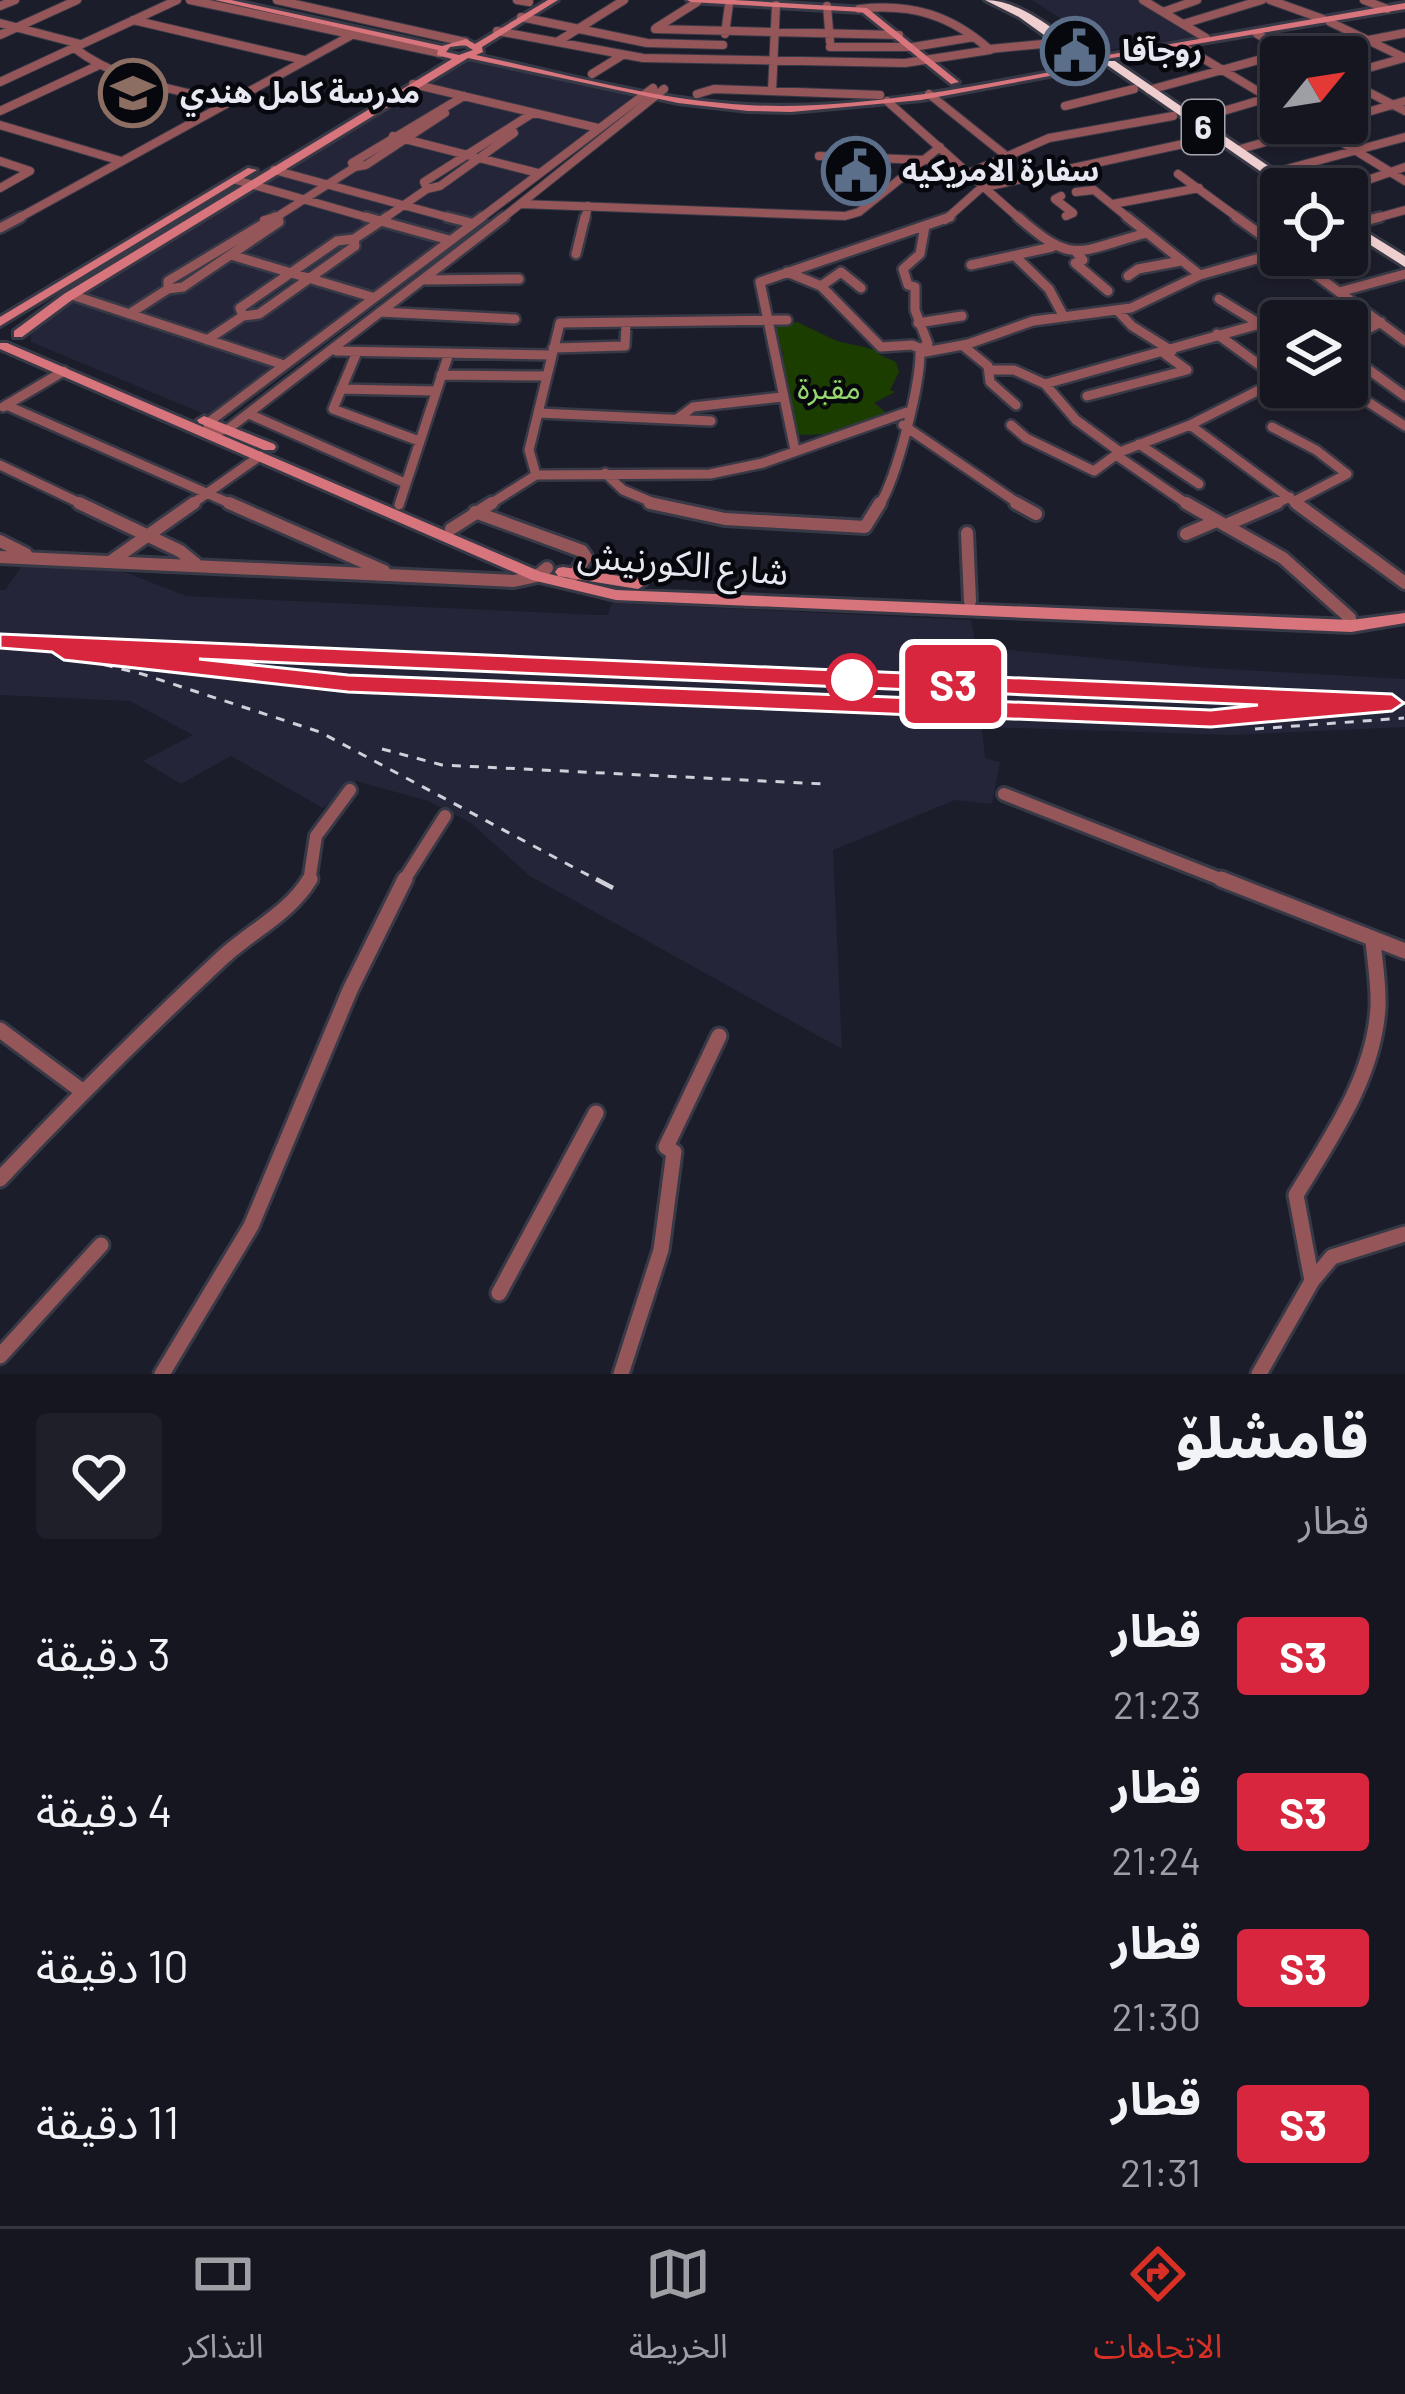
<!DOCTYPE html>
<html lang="ar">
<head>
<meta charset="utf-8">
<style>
	body { margin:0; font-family:Barlow,"Noto Sans Arabic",sans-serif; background:#1e1f29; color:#f1f3f6; direction:rtl; height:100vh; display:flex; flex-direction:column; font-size:45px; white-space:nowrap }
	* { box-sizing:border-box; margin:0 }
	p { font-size:39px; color:#9d9fa5 }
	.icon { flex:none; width:66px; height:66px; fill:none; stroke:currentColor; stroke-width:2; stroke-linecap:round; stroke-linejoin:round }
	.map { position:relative; height:1374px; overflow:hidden; direction:ltr }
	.sheet { display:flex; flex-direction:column; background:#151620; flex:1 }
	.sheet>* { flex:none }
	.badge { padding:0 24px; border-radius:9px; font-size:42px; line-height:78px }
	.needle { width:78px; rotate:60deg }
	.buttons { position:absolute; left:1260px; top:36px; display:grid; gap:24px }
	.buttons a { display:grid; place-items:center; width:108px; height:108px; border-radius:12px; background:#151620; box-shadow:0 3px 9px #0004,0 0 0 3px #34353e; font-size:60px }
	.map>.badge { position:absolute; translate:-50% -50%; box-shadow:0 0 0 6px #fff }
	.round { display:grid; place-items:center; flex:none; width:126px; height:126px; border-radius:12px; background:#1e1f29 }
	.headline { display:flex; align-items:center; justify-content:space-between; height:204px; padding:0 36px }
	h1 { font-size:57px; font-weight:800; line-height:90px }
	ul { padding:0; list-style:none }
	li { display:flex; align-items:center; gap:36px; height:156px; padding:0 36px }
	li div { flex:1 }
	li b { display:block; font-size:45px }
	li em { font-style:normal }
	li .badge { min-width:132px; font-weight:700; text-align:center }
	.tabs { display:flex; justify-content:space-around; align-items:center; height:168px; border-top:3px solid #34353e; background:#151620; font-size:33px; color:#9d9fa5 }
	.tabs a { display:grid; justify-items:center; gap:6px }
	.tabs .active { color:#d93025 }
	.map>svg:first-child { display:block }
</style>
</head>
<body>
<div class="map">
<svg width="1405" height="1374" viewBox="0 0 1405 1374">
	<rect width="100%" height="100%" fill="#1c1d2a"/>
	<path fill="#242538" d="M1032,0H1138L1198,36L1110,50Z
		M466,59L636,95L209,416L31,342V331L62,306Z
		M23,565L117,569L186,596L598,615H608L612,603L971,620L976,647L1207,668L1405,679V727L1232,735L982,727L985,758L1000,762L992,804L955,800L833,850L842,1049L530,876L471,823L428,801L356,781L323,808L231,756L181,784L143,761L193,735L130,701L0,695V590H5Z"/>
	<path fill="#1c3d00" d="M797,322L837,341L881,351L878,354L896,362L899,372L890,390L895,392L874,403L888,414L838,434L797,435L780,380L783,353L772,325Z"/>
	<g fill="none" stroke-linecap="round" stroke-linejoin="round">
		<g stroke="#383946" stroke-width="10">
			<path id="street-far3" d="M190,0L440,53
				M277,0L465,42
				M517,0L529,2
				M1143,0L1206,38
				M1270,0L1323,19
				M1364,0L1387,9
				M0,6L15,0
				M827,6L830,42
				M1163,12L1197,0
				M521,17L647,43L723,45
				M133,20L304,60
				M1330,22L1405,58
				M0,23L80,44
				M1183,24L1262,0
				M656,28L697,2
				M655,29L899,35
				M497,31L643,58L905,63L990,50C951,15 911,3 859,9
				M725,34L729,4
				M1257,34L1293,54
				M0,35L77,0
				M1369,40L1405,33
				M557,42L624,0
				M73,47C118,82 173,89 227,102
				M830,47H913L974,37
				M1184,47L1281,105
				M990,49L1064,42
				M592,74L621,56
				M1347,74L1404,58
				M1347,81L1405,111
				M0,82L177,0
				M413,84L598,128
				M1149,90L1353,34
				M772,91L776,5
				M697,94L714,89L880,95
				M929,94L1004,154
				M887,101L1021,220
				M1065,106L1134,89
				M0,111L97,66
				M1347,118L1405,101
				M1193,120L1281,94
				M1311,123L1405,181
				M0,125L121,161
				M393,136L538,173
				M1237,150L1332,123
				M819,156L926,160
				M0,161L30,171L0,188
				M354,166L352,163L464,96
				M274,170L458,220
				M971,172L1049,138L1173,116
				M1272,173L1405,137
				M1178,174L1241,220
				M236,180L376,220
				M427,189L424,182L533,113
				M1342,189L1405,167
				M1076,192L1094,190L1131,220
				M1061,196L1055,199L1073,213L1066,216
				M521,204L845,216L859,212L940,147
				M1113,204L1199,188
				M15,220L350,36
				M264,220L278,216L355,167L366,165L445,113L442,109
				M382,220L427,189L440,186L514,133L511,128
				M478,220L653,88
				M500,220L664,89
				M585,220L588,206
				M945,220L981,188L1206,139
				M1369,220L1405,210"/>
		</g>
		<g stroke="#383946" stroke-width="14">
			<path id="street-far2" d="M366,217L449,240
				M447,217L471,223
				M482,217L209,422L207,433L228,429L504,217
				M1018,217C1075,267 1077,251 1147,233
				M1127,217L1200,275
				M1236,217L1281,249
				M1349,225L1380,217
				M0,228L21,217
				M354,239L355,246L259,314L243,316L240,308L337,241Z
				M354,239L387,217
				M1076,252L1083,260L1075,263L1108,291
				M576,254L585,217
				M231,255L372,297
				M1289,255L1405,341
				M1016,257L1049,289L1064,317
				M971,265L1052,247
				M787,272L821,286L881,347L912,345L926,351
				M1128,276L1138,269L1181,261
				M426,280L519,279
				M821,286L841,272L861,288
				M168,289V281L275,217
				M1339,292L1405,274
				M72,295L284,365
				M1219,299L1281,337
				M1117,310L1132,326L1172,351
				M380,312L515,319
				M129,314L168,289L183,287L279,222L278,217
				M918,323L962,316
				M1217,334L1280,380
				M207,340L243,316
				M1347,340L1381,322
				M962,345L988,366L990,382L1016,405
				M923,347L928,344L915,310V287L908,285L903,269L920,254L925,226
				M553,348L625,346L626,324
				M336,351L551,355
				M357,352L333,409L419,441
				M1347,354L1405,396
				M991,370H1014L1045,384L1349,299
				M441,375L547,376
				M1045,384L1076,420L1120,452
				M1345,387L1405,426
				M341,389L435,391
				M1087,396L1187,370L1165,354
				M6,405L236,506
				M3,407L64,371
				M539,413L711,421
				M249,414L405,483
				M677,419L693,407L782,397
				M903,425L1022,506
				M1011,425L1026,438L1094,471L1120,452L1190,425L1281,379
				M1190,425L1300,506
				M1272,427L1316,450L1347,474L1295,501
				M1139,444L1199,484
				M795,450L760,282L950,217
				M1116,455L1190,506
				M0,465L86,506
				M605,473L623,490L661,506
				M536,475L529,450L560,323L787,320
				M399,505L449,353
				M189,506L260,456
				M487,506L536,475L710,474L763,463L907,412
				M879,506C897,477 920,386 920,353L968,344L1033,321L1131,308L1200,275L1281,252
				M1270,506L1290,497"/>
		</g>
		<g stroke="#383946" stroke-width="18">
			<path id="street-far1" d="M79,503L180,551L196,564
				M229,503L384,571
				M650,503L725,519L865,527L880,503
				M1016,503L1036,514
				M1186,503L1283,558L1350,618
				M1296,503L1405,583
				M475,512L582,551L586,557L574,575
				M1226,525L1277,503
				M451,529L492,503
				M967,533L970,601
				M1186,534L1214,522
				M0,541L26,554
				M0,557L514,581L537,576L547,568
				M110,562L194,503
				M1004,794L1228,882
				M309,882L316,836L350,790
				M403,882L445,816"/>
		</g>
		<g stroke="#383946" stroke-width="21">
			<path id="street" d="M1221,879L1405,951
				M0,1030L82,1091
				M0,1179C72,1102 145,1030 222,958C251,931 290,913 310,879
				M1312,1281L1332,1257L1405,1234
				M499,1293L596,1113
				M0,1356L101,1245
				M162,1374L251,1226L350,990L405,879
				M621,1374L661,1250L674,1152L666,1147L719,1036
				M1259,1374L1312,1281L1296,1195C1331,1137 1374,1077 1378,1007C1379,985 1375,963 1373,941"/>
		</g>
		<g stroke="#383946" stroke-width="6">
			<path id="secondary" d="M215,0H231L442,46L466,39L475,44L548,0H558L482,47L483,52L476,55C566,74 655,100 747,105C863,111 979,85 1093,64L1098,67L921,100L791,112L748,111L678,103L468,58L72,300L22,337H14V331L64,294L452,59L437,55L438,50ZM465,45L473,50L459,55L446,52L450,47Z
				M687,0H734L867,8L959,82L951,84L862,12L691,2Z
				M1405,3V9L1100,60L1096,57Z
				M248,168L257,170L0,326V317Z
				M0,343H7L541,572L616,590L1351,620L1405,613V623L1351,632L616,600L532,580L0,349Z
				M204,416L274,444L276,447L274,450H264L199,423L197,420Z
				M563,567L638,579L646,584L638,589L558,576L555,572L558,568Z"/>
		</g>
		<g stroke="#383946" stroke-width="6">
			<path id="highway" d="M985,0C1022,0 1062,35 1089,58L1079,60L1019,17Z
				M1107,61H1115L1302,189H1286L1107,65Z
				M1347,220L1405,256V267L1347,230Z"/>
		</g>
		<use href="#street-far3" stroke="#945659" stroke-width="8"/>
		<use href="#street-far2" stroke="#945659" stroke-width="9"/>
		<use href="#street-far1" stroke="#945659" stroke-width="12"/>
		<use href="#street" stroke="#945659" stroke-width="15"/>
		<use href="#secondary" fill="#d8747b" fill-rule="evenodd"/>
		<use href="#highway" fill="#efcecf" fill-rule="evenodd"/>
		<path stroke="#cfd0da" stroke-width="3" stroke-dasharray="9 9" stroke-linecap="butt" d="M0,642L1405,703
			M69,656L142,674L320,732L601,882
			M151,663L348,683L1211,719L1277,711
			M1255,729L1404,718
			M382,749L442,765L824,784"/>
		<path stroke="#cfd0da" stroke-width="4.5" stroke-dasharray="20 20" stroke-linecap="butt" d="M596,879L613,888"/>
	</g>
	<path fill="#d7263d" stroke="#fff" stroke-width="3" fill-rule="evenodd" d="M0,634L1392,694L1404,703L1392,711L1211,727L348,692L64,660L52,652L0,648ZM199,659L1258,705L1211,710L348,675Z"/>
	<defs>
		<g id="civic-ring" transform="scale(3.45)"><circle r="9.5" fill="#07080e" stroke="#5c6f8a" stroke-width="1.5"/><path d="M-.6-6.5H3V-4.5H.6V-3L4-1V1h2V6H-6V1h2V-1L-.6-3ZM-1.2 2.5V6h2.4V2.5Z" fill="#5c6f8a"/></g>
		<g id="school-ring" transform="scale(3.45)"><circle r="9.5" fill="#07080e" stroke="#8d6e63" stroke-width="1.5"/><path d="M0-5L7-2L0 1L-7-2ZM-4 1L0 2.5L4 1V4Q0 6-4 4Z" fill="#8d6e63"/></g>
	</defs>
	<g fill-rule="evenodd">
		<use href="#civic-ring" x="1075" y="51"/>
		<use href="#school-ring" x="133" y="93"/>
		<use href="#civic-ring" x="856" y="171"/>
	</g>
	<circle fill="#fff" stroke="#d7263d" stroke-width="6" cx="852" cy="680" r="24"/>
	<g text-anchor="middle" stroke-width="9" stroke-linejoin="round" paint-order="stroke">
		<g font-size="30" font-weight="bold" fill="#e7e8f1" stroke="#07080e" text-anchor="start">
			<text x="1122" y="61">روجآفا</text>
			<text x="180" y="103">مدرسة كامل هندي</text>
			<text x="902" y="181">سفارة الامريكيه</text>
		</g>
		<g font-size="30" fill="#97d86e" stroke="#07080e">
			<text x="829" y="399">مقبرة</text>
		</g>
		<rect fill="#07080e" stroke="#a4a5ad" stroke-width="3" x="1182" y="100" width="42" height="54" rx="9"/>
		<g font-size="33" font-weight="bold" fill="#e7e8f1">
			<text x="1203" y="139">6</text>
		</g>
		<g font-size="36" fill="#e7e8f1" stroke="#07080e">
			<text transform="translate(683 563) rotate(5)" y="13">شارع الكورنيش</text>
		</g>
	</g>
</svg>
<div class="buttons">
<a><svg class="needle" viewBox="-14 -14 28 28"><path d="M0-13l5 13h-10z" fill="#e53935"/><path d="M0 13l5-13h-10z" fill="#9d9fa5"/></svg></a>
<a><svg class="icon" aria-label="locate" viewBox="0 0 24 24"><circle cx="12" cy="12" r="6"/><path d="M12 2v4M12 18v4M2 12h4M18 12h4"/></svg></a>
<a><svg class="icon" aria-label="layers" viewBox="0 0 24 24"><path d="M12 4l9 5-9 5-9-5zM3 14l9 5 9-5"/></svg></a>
</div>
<b class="badge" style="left:953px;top:684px;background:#d7263d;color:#fff">S3</b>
</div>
<section class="sheet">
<div class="headline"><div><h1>قامشلۆ</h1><p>قطار</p></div><a class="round"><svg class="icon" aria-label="heart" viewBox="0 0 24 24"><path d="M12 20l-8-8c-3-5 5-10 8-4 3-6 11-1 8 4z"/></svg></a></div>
<ul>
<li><span class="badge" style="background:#d7263d;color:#fff">S3</span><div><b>قطار</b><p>21:23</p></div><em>3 دقيقة</em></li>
<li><span class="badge" style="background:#d7263d;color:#fff">S3</span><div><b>قطار</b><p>21:24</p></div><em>4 دقيقة</em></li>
<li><span class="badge" style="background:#d7263d;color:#fff">S3</span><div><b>قطار</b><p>21:30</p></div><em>10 دقيقة</em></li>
<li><span class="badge" style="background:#d7263d;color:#fff">S3</span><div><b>قطار</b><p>21:31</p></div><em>11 دقيقة</em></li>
</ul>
</section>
<nav class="tabs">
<a class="active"><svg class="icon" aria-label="directions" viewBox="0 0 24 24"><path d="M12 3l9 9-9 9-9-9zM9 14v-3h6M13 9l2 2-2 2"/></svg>الاتجاهات</a>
<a><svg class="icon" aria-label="map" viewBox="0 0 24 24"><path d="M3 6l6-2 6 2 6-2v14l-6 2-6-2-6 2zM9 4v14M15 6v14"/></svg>الخريطة</a>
<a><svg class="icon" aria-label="tickets" viewBox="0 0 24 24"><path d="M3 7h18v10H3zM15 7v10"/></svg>التذاكر</a>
</nav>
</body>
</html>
